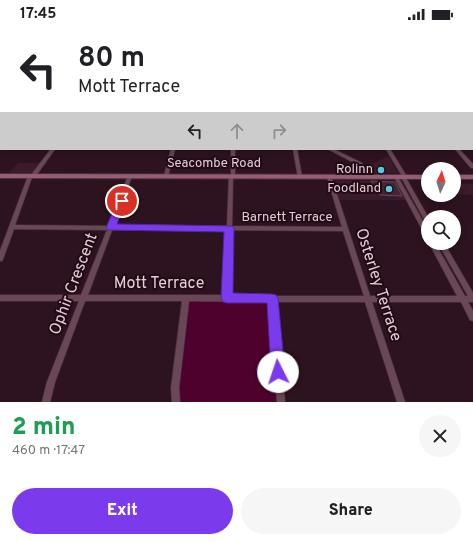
<!DOCTYPE html>
<html lang="en">
<head>
<meta charset="utf-8">
<style>
	:root { --surface:#fff; --page:#f6f6f6; --text:#202124; --muted:#757577; --accent:#7c3aed }
	body { margin:0; font-family:Overpass,sans-serif; background:var(--page); color:var(--text); height:100vh; display:flex; flex-direction:column; font-size:15px; white-space:nowrap }
	* { box-sizing:border-box; margin:0 }
	p { font-size:13px; color:var(--muted) }
	.icon { flex:none; width:22px; height:22px; fill:none; stroke:currentColor; stroke-width:2; stroke-linecap:round; stroke-linejoin:round }
	.map { position:relative; height:374px; overflow:hidden }
	.drawer { display:flex; flex-direction:column; background:var(--surface); flex:1 }
	.drawer>* { flex:none }
	.top-card { position:absolute; left:0px; top:0px; width:473px; height:122px; box-shadow:0 2px 6px #0003; background:#fff; color:var(--text); overflow:hidden }
	.needle { width:26px; rotate:4deg }
	.tools { position:absolute; left:421px; top:134px; display:grid; gap:8px }
	.tools a { display:grid; place-items:center; width:40px; height:40px; border-radius:50%; background:var(--surface); box-shadow:0 2px 6px #0003; font-size:20px }
	.pin { position:absolute; display:grid; place-items:center; width:34px; height:34px; color:#fff; margin:-17px; border:2px solid #fff; border-radius:50%; box-shadow:0 1px 4px #0007 }
	.me { position:absolute; width:44px; margin:-22px; rotate:356deg; stroke-linejoin:round; filter:drop-shadow(0 0 3px #0008) }
	.turn { display:flex; align-items:center; gap:14px; height:84px; padding:0 12px; font-size:18px }
	.turn .icon { width:52px; height:52px; stroke-width:2.5 }
	.turn b { display:block; font-size:28px; line-height:34px }
	.lanes { display:flex; align-items:center; height:38px; padding:0 12px; background:#0003; justify-content:center; gap:20px; direction:ltr }
	.lanes .off { opacity:.35 }
	.round { display:grid; place-items:center; flex:none; width:42px; height:42px; border-radius:21px; background:var(--page) }
	.overview { display:flex; align-items:center; justify-content:space-between; height:68px; padding:0 12px }
	h1 { font-size:24px; font-weight:800; line-height:30px; color:#1e9e55 }
	.primary-button { display:flex; gap:8px; margin-top:auto; padding:8px 12px }
	.primary-button a { flex:1; height:46px; border-radius:24px; background:var(--accent); color:#fff; font-size:16px; font-weight:800; line-height:46px; text-align:center }
	.primary-button a+a { background:var(--page); color:var(--text) }
	.status { display:flex; justify-content:space-between; align-items:center; height:28px; padding:0 20px; background:var(--surface); direction:ltr }
	.status svg { height:11px; fill:currentColor }
	.map>svg:first-child { display:block }
</style>
</head>
<body>
<div class="status"><b>17:45</b><svg viewBox="0 0 49 12"><path d="M0 12V9h3v3zM5 12V6h3v6zM10 12V3h3v9zM15 12V0h3v12zM26 1h20v11H26zM47 4h2v5h-2z"/></svg></div>
<div class="map">
<svg width="473" height="374" viewBox="0 0 473 374">
	<rect width="100%" height="100%" fill="#2d131f"/>
	<!-- built -->
	<path fill="#3b1b2a" d="M387,129H389L398,145H370L367,138Z
		M18,135H39L32,145H9Z
		M336,152L394,153L397,154L407,172H340L334,154Z
		M454,155L473,156V167L454,166Z"/>
	<!-- green -->
	<path fill="#4f012e" d="M188,271L271,272L279,374H177Z"/>
	<!-- building -->
	<path fill="#422632" stroke="#664754" d="M371,153L395,154L402,168L380,167Z"/>
	<g fill="none" stroke-linecap="round" stroke-linejoin="round">
		<!-- street casing -->
		<g stroke="#4a313c" stroke-width="1.5">
			<path id="street" d="M99,0H101L100,1H98Z
				M123,0H125L124,1H122Z
				M148,0H150L149,1H147Z
				M179,0H181V1H179Z
				M210,0H212V1H210Z
				M255,0H257V1H255Z
				M298,0H300L301,1H299Z
				M329,0H331L332,1H330Z
				M391,0H393L394,1H392Z
				M472,1H473V3H472Z
				M472,7H473V9H472Z
				M1,10V12L0,13V11Z
				M472,15H473V17H472Z
				M472,24H473V27H472Z
				M0,26H1V28H0Z
				M472,30H473V32H472Z
				M0,38H1V40H0Z
				M472,41H473V43H472Z
				M0,52H1V54H0Z
				M472,59H473V61H472Z
				M472,78H473V81H472Z
				M0,87H1V89H0Z
				M0,106H1V109H0Z
				M472,115H473V117H472Z
				M51,121H55L35,149H32L15,197L108,198L128,148L130,147L132,148L114,198H227L229,148L231,147V121H235V148L233,149L232,198L342,199L327,149V148H331L370,268H457L429,215H435L465,268H468L438,215H444L473,265V274H468L473,283V293L470,292L461,274H372L405,374H397L365,274H276L285,374H277L269,274L189,273L179,360L180,374H172L171,360L182,273H85L55,354L50,374H42L47,354L79,273H0V267H81L107,202L14,201L3,231L2,233H0V223L28,148V147H31ZM112,202H226L224,267H88ZM232,202L343,203L364,268H231Z
				M171,121H175L168,148L166,149L164,148Z
				M293,121H297L302,149V150H298V149Z
				M328,121H333L362,135L369,149V150H365L358,137Z
				M386,121H390L407,149L406,150L428,189V195L425,193L401,149L402,148Z
				M455,121H459L473,136V140H471Z
				M394,148H398V149L428,202V209L426,208L425,207L394,149Z"/>
		</g>
		<!-- secondary casing -->
		<g stroke="#4a313c" stroke-width="2">
			<path id="secondary" d="M0,146L428,147V151L0,150Z
				M454,147H473V151H454Z"/>
		</g>
		<!-- primary casing -->
		<g stroke="#4a313c" stroke-width="1">
			<path id="primary" d="M0,57H1V61H0Z"/>
		</g>
		<!-- street -->
		<use href="#street" fill="#6a4756" fill-rule="evenodd"/>
		<!-- secondary -->
		<use href="#secondary" fill="#965d76" fill-rule="evenodd"/>
		<!-- primary -->
		<use href="#primary" fill="#b76f8e" fill-rule="evenodd"/>
	</g>
	<!-- route -->
	<path fill="#7c3aed" stroke="#51269a" d="M122,170L126,173L117,196L232,198L234,200L233,265L272,266L276,267L278,270L285,344L283,349L278,351L273,349L271,344L267,275H227L223,274L221,270L224,204L108,202L106,200L117,173Z"/>
	<!-- markers -->
	<g fill="#55cadf" stroke="#230a16" stroke-width="1.5">
		<circle cx="381" cy="142" r="4"/>
		<circle cx="389" cy="161" r="4"/>
	</g>
	<g text-anchor="middle" dominant-baseline="central" stroke-width="4" stroke-linejoin="round" paint-order="stroke">
		<!-- street labels -->
		<g font-size="13" fill="#e2cfd6" stroke="#230a16">
			<text x="214" y="136">Seacombe Road</text>
			<text x="287" y="190">Barnett Terrace</text>
		</g>
		<!-- poi labels -->
		<g font-size="13" fill="#e2cfd6" stroke="#230a16" text-anchor="end">
			<text x="373" y="142">Rolinn</text>
			<text x="381" y="161">Foodland</text>
		</g>
		<!-- near-street labels -->
		<g font-size="16" fill="#e2cfd6" stroke="#230a16">
			<text transform="translate(74 256) rotate(-69)">Ophir Crescent</text>
			<text x="159" y="256">Mott Terrace</text>
			<text transform="translate(378 257) rotate(72)">Osterley Terrace</text>
		</g>
	</g>
</svg>
<div class="tools">
<a><svg class="needle" viewBox="-14 -14 28 28"><path d="M0-13l5 13h-10z" fill="#e53935"/><path d="M0 13l5-13h-10z" fill="#757577"/></svg></a>
<a><svg class="icon" aria-label="search" viewBox="0 0 24 24"><circle cx="10" cy="10" r="6"/><path d="M15 15l6 6"/></svg></a>
</div>
<div class="pin" style="left:122px;top:173px;background:#d93025"><svg class="icon" aria-label="arrive" viewBox="0 0 24 24"><path d="M6 21V4h12l-3 4 3 4H6"/></svg></div>
<svg class="me" style="left:278px;top:344px" viewBox="-20 -20 40 40"><circle r="19" fill="#fff"/><path d="M0-13L10 11 0 6-10 11z" fill="#7c3aed"/></svg>
<div class="top-card">
<div class="turn"><svg class="icon" aria-label="left" viewBox="0 0 24 24"><path d="M17 20v-9H6M10 6l-5 5 5 5"/></svg><div><b>80 m</b>Mott Terrace</div></div>
<div class="lanes"><svg class="icon" aria-label="left" viewBox="0 0 24 24"><path d="M17 20v-9H6M10 6l-5 5 5 5"/></svg><svg class="icon off" aria-label="ahead" viewBox="0 0 24 24"><path d="M12 20V5M6 11l6-6 6 6"/></svg><svg class="icon off" aria-label="right" viewBox="0 0 24 24"><path d="M7 20v-9h11M14 6l5 5-5 5"/></svg></div>
</div>
</div>
<section class="drawer">
<div class="overview"><div><h1>2 min</h1><p>460 m · 17:47</p></div><a class="round"><svg class="icon" aria-label="close" viewBox="0 0 24 24"><path d="M6 6l12 12M18 6L6 18"/></svg></a></div>
<div class="primary-button"><a>Exit</a><a>Share</a></div>
</section>
</body>
</html>
